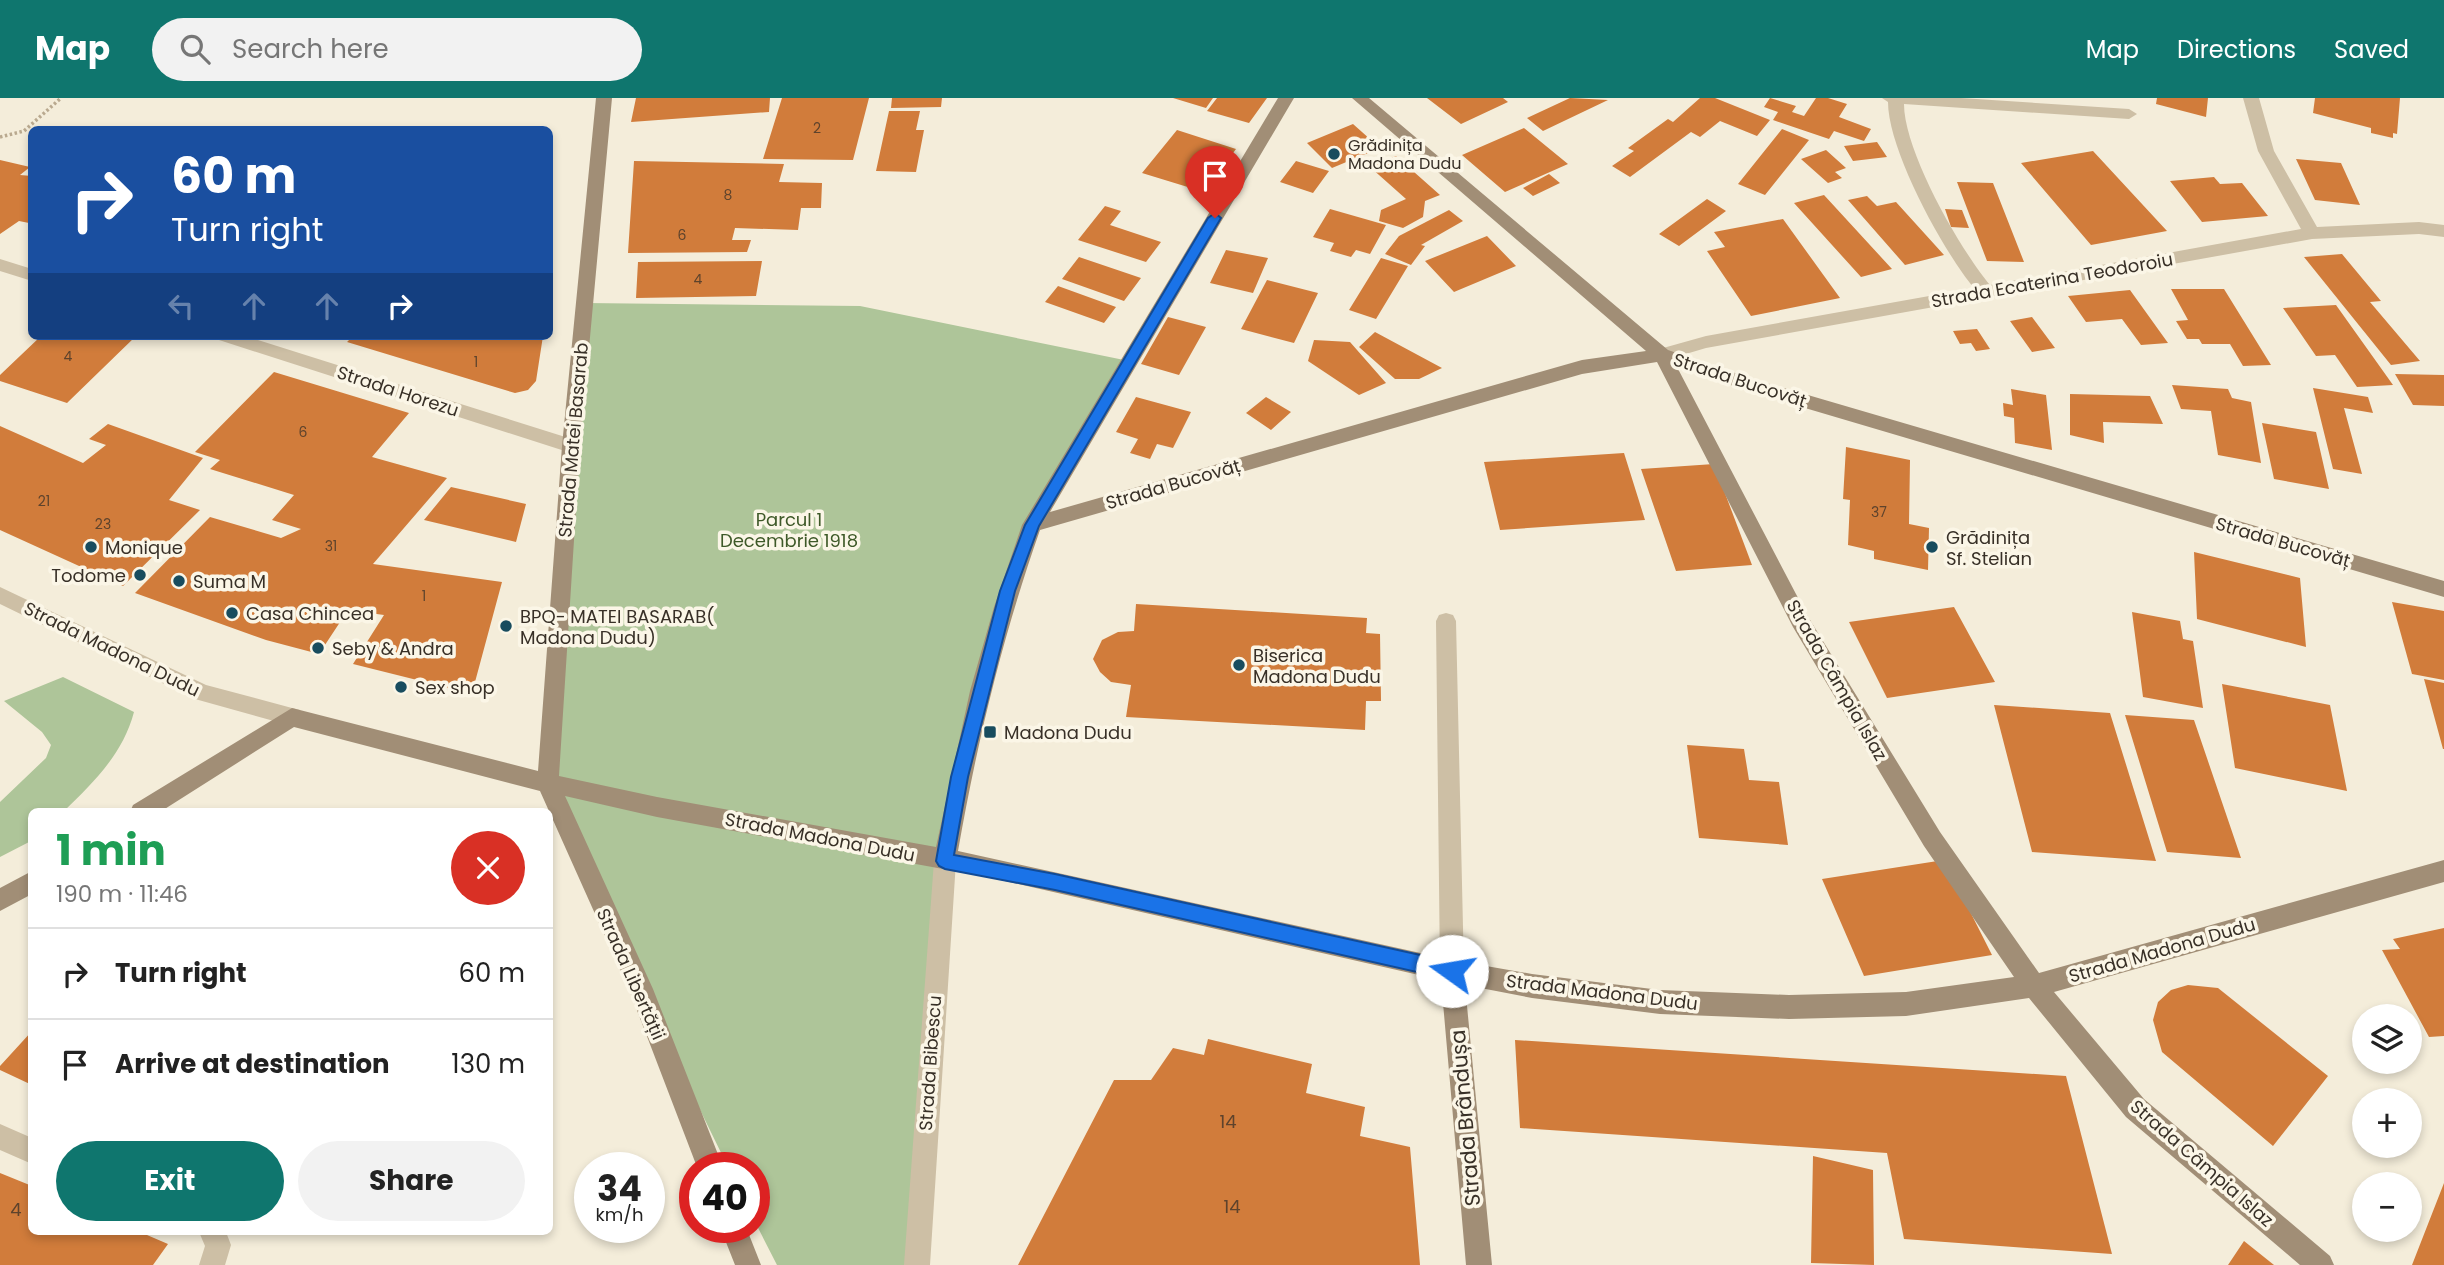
<!DOCTYPE html>
<html lang="en">
<head>
<meta charset="utf-8">
<style>
	:root { --surface:#fff; --page:#f2f2f2; --text:#222; --muted:#767676; --line:#e0e0e0; --accent:#0f766e }
	body { margin:0; font-family:Poppins,sans-serif; background:var(--page); color:var(--text); height:100vh; display:flex; flex-direction:column; font-size:26px; white-space:nowrap }
	* { box-sizing:border-box; margin:0 }
	p { font-size:23px; color:var(--muted) }
	.icon { flex:none; width:38px; height:38px; fill:none; stroke:currentColor; stroke-width:2; stroke-linecap:round; stroke-linejoin:round }
	.map { position:relative; flex:1; overflow:hidden }
	.details { position:absolute; left:28px; top:710px; width:525px; height:427px; display:flex; flex-direction:column; background:var(--surface); border-radius:10px; box-shadow:0 4px 10px #0003 }
	.details>* { flex:none }
	.top-card { position:absolute; left:28px; top:28px; width:525px; height:214px; border-radius:10px; box-shadow:0 4px 10px #0003; background:#1a4fa0; color:#fff; overflow:hidden }
	.tools { position:absolute; left:2352px; top:906px; display:grid; gap:14px }
	.tools a { display:grid; place-items:center; width:70px; height:70px; border-radius:50%; background:var(--surface); box-shadow:0 4px 10px #0003; font-size:35px }
	.speed { position:absolute; left:574px; top:1054px; display:flex; gap:14px; font-size:35px; font-weight:700; text-align:center }
	.speed>* { display:grid; place-content:center; width:91px; height:91px; border-radius:50%; background:var(--surface); box-shadow:0 4px 10px #0003; line-height:1 }
	.speed small { font-size:18px; font-weight:400 }
	.speed .limit { border:10px solid #d22; background:#fff; color:#111 }
	.pin { position:absolute; display:grid; place-items:center; width:60px; height:60px; color:#fff; margin:-72px -30px; border-radius:50% 50% 50% 0; rotate:-45deg; box-shadow:0 0 7px #0007 }
	.pin .icon { rotate:45deg }
	.me { position:absolute; width:77px; margin:-38px; rotate:283deg; stroke-linejoin:round; filter:drop-shadow(0 0 5px #0008) }
	.turn { display:flex; align-items:center; gap:24px; height:147px; padding:0 28px; font-size:32px }
	.turn .icon { width:91px; height:91px; stroke-width:2.5 }
	.turn b { display:block; font-size:49px; line-height:60px }
	.lanes { display:flex; align-items:center; height:66px; padding:0 28px; background:#0003; justify-content:center; gap:35px; direction:ltr }
	.lanes .off { opacity:.35 }
	.round { display:grid; place-items:center; flex:none; width:74px; height:74px; border-radius:37px; background:var(--page) }
	.head { display:flex; align-items:center; justify-content:space-between; height:119px; padding:0 28px }
	h1 { font-size:42px; font-weight:700; line-height:52px; color:#1e9e55 }
	.primary-button { display:flex; gap:14px; margin-top:auto; padding:14px 28px }
	.primary-button a { flex:1; height:80px; border-radius:42px; background:var(--accent); color:#fff; font-size:28px; font-weight:700; line-height:80px; text-align:center }
	.primary-button a+a { background:var(--page); color:var(--text) }
	ul { padding:0; list-style:none }
	li { display:flex; align-items:center; gap:21px; height:91px; padding:0 28px; border-top:2px solid var(--line) }
	li div { flex:1 }
	li b { display:block; font-size:26px }
	li em { font-style:normal }
	header { display:flex; align-items:center; gap:42px; box-sizing:border-box; height:98px; padding:0 35px; background:var(--accent); color:#fff }
	header strong { font-size:33px }
	nav { display:flex; gap:38px; margin-inline-start:auto; font-size:24px }
	.search { width:490px; height:63px; background:var(--page); display:flex; align-items:center; gap:18px; box-sizing:border-box; padding:0 24px; border-radius:38px; color:var(--muted); font-size:26px }
	.map>svg:first-child { display:block }
</style>
</head>
<body>
<header>
<strong>Map</strong>
<div class="search"><svg class="icon" aria-label="search" viewBox="0 0 24 24"><circle cx="10" cy="10" r="6"/><path d="M15 15l6 6"/></svg>Search here</div>
<nav><a>Map</a><a>Directions</a><a>Saved</a></nav>
</header>
<div class="map">
<svg width="2444" height="1167" viewBox="0 0 2444 1167">
	<rect width="100%" height="100%" fill="#f4edda"/>
	<!-- green -->
	<path fill="#aec599" d="M585,205L860,208L1129,263L1028,426L955,680L920,1167H777L754,1122V1069H728L641,891L548,685Z
		M63,579L134,614C123,656 93,685 63,714H32L31,743L0,759V704L46,660L51,647L42,634L4,603Z"/>
	<!-- building -->
	<path fill="#d17c3b" d="M636,0H770L769,14L631,24Z
		M782,0H869L853,62L763,61Z
		M892,0H942L941,9L891,10Z
		M1173,0H1213L1206,10Z
		M1217,0H1267L1249,25L1207,13Z
		M1427,0H1503L1508,4L1461,26Z
		M1570,0L1608,2L1543,33L1527,20Z
		M1700,0H1715L1770,22L1757,38L1720,23L1700,39L1691,34L1630,79L1612,68L1634,53L1628,50L1668,21L1673,24Z
		M1770,0L1796,8L1792,14L1804,18L1816,0H1828L1847,6L1839,19L1871,31L1864,43L1834,33L1829,41L1773,22L1778,14L1764,9Z
		M2157,0H2208L2206,19L2156,6Z
		M2315,0H2400L2397,36L2393,35V40L2371,35V30L2313,15Z
		M889,13H920L916,32H924L916,74L876,73Z
		M1353,26L1380,50L1332,70L1307,45Z
		M1524,30L1568,66L1505,94L1462,57Z
		M1782,31L1809,42L1765,97L1738,86Z
		M1177,32L1236,51L1204,94L1142,75Z
		M1877,44L1887,59L1853,63L1844,48Z
		M1826,52L1846,70L1835,74L1842,80L1828,85L1801,61Z
		M2093,53L2167,133L2091,147L2021,65Z
		M1396,58L1440,97L1425,103L1423,119L1403,130L1379,123L1381,112L1406,101L1370,69Z
		M2296,61L2341,65L2360,107L2315,102Z
		M0,62L30,69L20,77L32,78V123L29,125L19,123L0,136Z
		M634,63L784,66L779,84L822,85L821,110H801L798,132L735,130L732,142H751L747,154L628,155Z
		M1296,63L1329,73L1313,95L1280,84Z
		M1549,76L1560,85L1533,98L1523,90Z
		M2214,79L2220,86L2242,85L2268,118L2202,124L2170,83Z
		M1957,84L1993,85L2024,164L1987,163Z
		M1824,97L1892,171L1861,179L1794,105Z
		M1867,98L1877,108L1896,104L1944,157L1905,167L1848,102Z
		M1707,101L1726,113L1679,148L1659,136Z
		M1105,108L1121,113L1110,127L1161,144L1146,164L1078,142Z
		M1330,111L1386,127L1370,156L1356,152L1351,159L1330,153L1334,145L1313,139Z
		M1945,111L1962,112L1969,130L1951,129Z
		M1449,112L1463,123L1421,147L1425,148L1411,167L1385,156L1399,138Z
		M1783,121L1840,200L1751,218L1707,153L1725,149L1714,134Z
		M1487,138L1516,168L1454,194L1425,163Z
		M1226,152L1268,160L1253,195L1210,185Z
		M2342,156L2381,203L2370,204L2420,263L2391,267L2304,159Z
		M1079,159L1141,180L1124,203L1062,181Z
		M1381,160L1408,168L1376,221L1349,212Z
		M762,163L756,198L636,200L638,164Z
		M1267,182L1318,195L1294,245L1241,231Z
		M1058,188L1116,209L1104,225L1045,204Z
		M2171,191H2224L2271,267L2243,268L2230,246H2202L2199,241H2187L2176,223L2188,222Z
		M2130,192L2168,245L2141,247L2122,221L2086,224L2068,198Z
		M2336,207L2393,287L2357,289L2335,257L2316,258L2283,210Z
		M1168,219L1206,229L1179,277L1141,266Z
		M2032,219L2055,250L2032,254L2010,223Z
		M1977,231L1990,251L1976,253L1971,245L1960,246L1953,233Z
		M1375,234L1442,270L1419,281H1395L1359,249Z
		M41,238H136L67,305L0,283V277Z
		M353,238H543L536,283L528,292L515,295L347,244Z
		M1314,242L1350,244L1386,285L1359,297L1308,263Z
		M274,274L409,315L372,359L447,380L373,466L502,484L475,584L457,592L353,566L384,517L348,512L319,556L266,542L135,495L210,419L281,440L301,431L272,422L294,397L210,371L220,362L195,354Z
		M2395,276L2444,277V308L2413,307Z
		M2172,287L2228,291L2232,300L2251,304L2261,365L2218,357L2211,313L2181,311Z
		M2313,290L2368,299L2373,315L2344,310L2362,376L2333,371Z
		M2011,291L2046,297L2052,352L2015,345L2014,320L2004,318L2003,305L2013,307Z
		M2070,296L2150,298L2163,326L2103,324L2104,345L2070,337Z
		M1136,299L1191,314L1173,350L1157,346L1150,361L1130,355L1138,341L1116,334Z
		M1266,299L1291,314L1271,332L1246,315Z
		M2262,325L2316,334L2329,391L2274,381Z
		M108,326L203,360L169,402L200,412L123,488L0,432V328L83,365L106,347L89,341Z
		M1846,349L1910,362L1909,426L1929,430L1928,472L1874,461V453L1848,447L1850,402L1843,401Z
		M1624,355L1645,422L1500,432L1484,364Z
		M1714,366L1752,467L1676,473L1641,371Z
		M451,389L526,406L516,444L424,422Z
		M2194,454L2300,480L2306,549L2197,521Z
		M2392,504L2444,513V582L2412,576Z
		M1136,506L1367,520L1366,535L1380,536L1381,603H1366L1365,632L1126,619L1131,587L1111,584L1100,574L1093,561L1102,542L1118,534L1134,533Z
		M1954,509L1995,584L1887,600L1849,524Z
		M2132,514L2180,523L2183,541L2193,543L2203,610L2143,599Z
		M2424,581L2444,585V651H2443Z
		M2222,586L2330,607L2347,693L2235,670Z
		M1994,607L2110,615L2156,763L2032,754Z
		M2125,617L2194,622L2241,760L2167,754Z
		M1687,647L1744,651L1749,682L1779,684L1788,747L1699,740Z
		M1944,762L1992,857L1864,878L1822,781Z
		M2444,830V938L2429,939L2382,852L2400,851L2393,841Z
		M2188,887L2218,890L2328,978L2273,1048L2162,954L2153,922L2158,904L2171,892Z
		M32,933V987L0,972V968Z
		M1208,941L1312,966L1306,995L1365,1009L1360,1038L1410,1049L1420,1167H1018L1114,982H1151L1173,950L1204,957Z
		M1515,942L2066,978L2112,1156L1904,1141L1887,1055L1520,1030Z
		M1813,1058L1873,1072L1874,1167L1811,1165Z
		M0,1075L32,1088V1134H140L168,1146L153,1167H0Z
		M2444,1085V1167H2412Z
		M2244,1143L2274,1167H2228Z"/>
	<g fill="none" stroke-linecap="round" stroke-linejoin="round">
		<!-- path -->
		<path stroke="#b9a98f" stroke-width="3.5" stroke-dasharray="2.5 2.5" stroke-linecap="butt" d="M0,39L24,33L61,0"/>
		<!-- lane -->
		<path fill="#cdbfa5" fill-rule="evenodd" d="M1446,515L1453,517L1456,523L1464,873L1460,881L1452,884L1444,881L1440,873L1436,523L1439,517Z
			M0,1026L32,1040V1066L0,1052Z
			M199,1134H226L231,1147L225,1167H199L205,1148Z"/>
		<!-- street -->
		<path fill="#cdbfa5" fill-rule="evenodd" d="M1882,0H1961L2129,11L2137,16L2129,21L1904,6C1904,53 1959,150 1990,187L2301,131L2258,53L2243,0H2259L2274,53L2317,129L2419,124L2444,127V139L2419,136L2312,141L1706,250L1662,263L1656,262L1653,257L1656,252L1706,238L1974,190C1943,153 1888,52 1888,4Z
			M0,161L32,171V183L0,173Z
			M216,238H245L578,343L580,348L578,353L571,355L219,242Z
			M0,489L206,587L292,610L300,612L303,619L300,626L292,628L195,601L0,506Z
			M945,753L953,756L956,763L930,1167H904L934,763L937,756Z"/>
		<!-- secondary -->
		<path fill="#a18e76" fill-rule="evenodd" d="M596,0H612L580,348L559,678L657,699L936,749L970,593L994,509L1022,427L1278,0H1294L1050,414L1582,262L1646,253L1352,0H1369L1668,252L1753,281L2444,483V499L1748,293L1677,269L1807,517L1940,734L2039,875L2444,762V784L2054,894L2144,1001L2330,1158L2334,1167H2300L2126,1019L2029,900L1906,918L1789,921L1660,916L1532,900L1465,887L1492,1167H1466L1441,882L987,779L657,719L565,698L653,891L723,1069H697L630,894L540,693L294,629L160,714H130L133,707L292,610L538,673L562,348ZM1657,264L1793,529L1924,748L2014,879L1906,894L1789,897L1660,892L1532,876L1452,862L958,753C977,644 1003,537 1040,432L1582,276Z
			M32,773V796L0,813V790Z
			M720,1129H746L761,1167H735Z"/>
	</g>
	<!-- route -->
	<path fill="#1a73e8" stroke="#114b97" stroke-width="2" d="M1215,115L1221,120L1039,428L1015,493L968,679L954,757L1055,776L1452,864L1459,867L1461,873L1459,879L1452,882L1055,792L945,771L939,768L936,763L951,679L1000,493L1025,427L1208,120Z"/>
	<!-- markers -->
	<g fill="#184c5e" stroke="#fbf6e7" stroke-width="2.5">
		<circle cx="1334" cy="56" r="7"/>
		<circle cx="91" cy="449" r="7"/>
		<circle cx="1932" cy="449" r="7"/>
		<circle cx="140" cy="477" r="7"/>
		<circle cx="179" cy="483" r="7"/>
		<circle cx="232" cy="515" r="7"/>
		<circle cx="506" cy="528" r="7"/>
		<circle cx="318" cy="550" r="7"/>
		<circle cx="1239" cy="567" r="7"/>
		<circle cx="401" cy="589" r="7"/>
		<rect x="983" y="627" width="14" height="14" rx="3.5"/>
	</g>
	<g text-anchor="middle" dominant-baseline="central" stroke-width="7" stroke-linejoin="round" paint-order="stroke">
		<!-- number labels -->
		<g font-size="14" fill="#5e432c">
			<text x="817" y="30">2</text>
			<text x="728" y="97">8</text>
			<text x="682" y="137">6</text>
			<text x="698" y="181">4</text>
			<text x="68" y="258">4</text>
			<text x="476" y="264">1</text>
			<text x="303" y="334">6</text>
			<text x="44" y="403">21</text>
			<text x="1879" y="414">37</text>
			<text x="103" y="426">23</text>
			<text x="331" y="448">31</text>
			<text x="424" y="498">1</text>
		</g>
		<!-- far-poi labels -->
		<g font-size="16" fill="#383027" stroke="#fbf6e7" text-anchor="start">
			<text x="1348" y="47">Grădinița<tspan x="1348" dy="18">Madona Dudu</tspan></text>
		</g>
		<!-- street labels -->
		<g font-size="18" fill="#383027" stroke="#fbf6e7">
			<text transform="translate(2052 182) rotate(-10)">Strada Ecaterina Teodoroiu</text>
			<text transform="translate(1740 282) rotate(18)">Strada Bucovăț</text>
			<text transform="translate(398 293) rotate(18)">Strada Horezu</text>
			<text transform="translate(573 342) rotate(-85)">Strada Matei Basarab</text>
			<text transform="translate(1173 386) rotate(-16)">Strada Bucovăț</text>
			<text transform="translate(2283 444) rotate(16)">Strada Bucovăț</text>
			<text transform="translate(112 551) rotate(26)">Strada Madona Dudu</text>
			<text transform="translate(1837 582) rotate(60)">Strada Câmpia Islaz</text>
			<text transform="translate(820 739) rotate(11)">Strada Madona Dudu</text>
			<text transform="translate(2162 852) rotate(-16)">Strada Madona Dudu</text>
			<text transform="translate(631 876) rotate(66)">Strada Libertății</text>
			<text transform="translate(1602 894) rotate(7)">Strada Madona Dudu</text>
			<text transform="translate(930 965) rotate(-86)">Strada Bibescu</text>
			<text transform="translate(2202 1065) rotate(41)">Strada Câmpia Islaz</text>
		</g>
		<!-- park labels -->
		<g font-size="18" fill="#3e5928" stroke="#fbf6e7">
			<text x="789" y="421">Parcul 1<tspan x="789" dy="21">Decembrie 1918</tspan></text>
		</g>
		<!-- poi labels -->
		<g font-size="18" fill="#383027" stroke="#fbf6e7" text-anchor="start">
			<text x="1946" y="439">Grădinița<tspan x="1946" dy="21">Sf. Stelian</tspan></text>
			<text x="105" y="449">Monique</text>
			<text x="126" y="477" text-anchor="end">Todome</text>
			<text x="193" y="483">Suma M</text>
			<text x="246" y="515">Casa Chincea</text>
			<text x="520" y="518">BPQ- MATEI BASARAB(<tspan x="520" dy="21">Madona Dudu)</tspan></text>
			<text x="332" y="550">Seby &amp; Andra</text>
			<text x="1253" y="557">Biserica<tspan x="1253" dy="21">Madona Dudu</tspan></text>
			<text x="415" y="589">Sex shop</text>
			<text x="1004" y="634">Madona Dudu</text>
		</g>
		<!-- near-number labels -->
		<g font-size="18" fill="#5e432c">
			<text x="1228" y="1023">14</text>
			<text x="1232" y="1108">14</text>
			<text x="16" y="1111">4</text>
		</g>
		<!-- near-street labels -->
		<g font-size="21" fill="#383027" stroke="#fbf6e7">
			<text transform="translate(1465 1020) rotate(-95)">Strada Brândușa</text>
		</g>
	</g>
</svg>
<div class="tools">
<a><svg class="icon" aria-label="layers" viewBox="0 0 24 24"><path d="M12 4l9 5-9 5-9-5zM3 14l9 5 9-5"/></svg></a>
<a>+</a>
<a>−</a>
</div>
<div class="speed"><div>34<small>km/h</small></div><div class="limit">40</div></div>
<div class="pin" style="left:1215px;top:120px;background:#d93025"><svg class="icon" aria-label="arrive" viewBox="0 0 24 24"><path d="M6 21V4h12l-3 4 3 4H6"/></svg></div>
<svg class="me" style="left:1452px;top:873px" viewBox="-20 -20 40 40"><circle r="19" fill="#fff"/><path d="M0-13L10 11 0 6-10 11z" fill="#1a73e8"/></svg>
<div class="top-card">
<div class="turn"><svg class="icon" aria-label="right" viewBox="0 0 24 24"><path d="M7 20v-9h11M14 6l5 5-5 5"/></svg><div><b>60 m</b>Turn right</div></div>
<div class="lanes"><svg class="icon off" aria-label="left" viewBox="0 0 24 24"><path d="M17 20v-9H6M10 6l-5 5 5 5"/></svg><svg class="icon off" aria-label="ahead" viewBox="0 0 24 24"><path d="M12 20V5M6 11l6-6 6 6"/></svg><svg class="icon off" aria-label="ahead" viewBox="0 0 24 24"><path d="M12 20V5M6 11l6-6 6 6"/></svg><svg class="icon" aria-label="right" viewBox="0 0 24 24"><path d="M7 20v-9h11M14 6l5 5-5 5"/></svg></div>
</div>
<section class="details">
<div class="head"><div><h1>1 min</h1><p>190 m · 11:46</p></div><a class="round" style="background:#d93025;color:#fff"><svg class="icon" aria-label="close" viewBox="0 0 24 24"><path d="M6 6l12 12M18 6L6 18"/></svg></a></div>
<ul>
<li><svg class="icon" aria-label="right" viewBox="0 0 24 24"><path d="M7 20v-9h11M14 6l5 5-5 5"/></svg><div><b>Turn right</b></div><em>60 m</em></li>
<li><svg class="icon" aria-label="arrive" viewBox="0 0 24 24"><path d="M6 21V4h12l-3 4 3 4H6"/></svg><div><b>Arrive at destination</b></div><em>130 m</em></li>
</ul>
<div class="primary-button"><a>Exit</a><a>Share</a></div>
</section>
</div>
</body>
</html>
